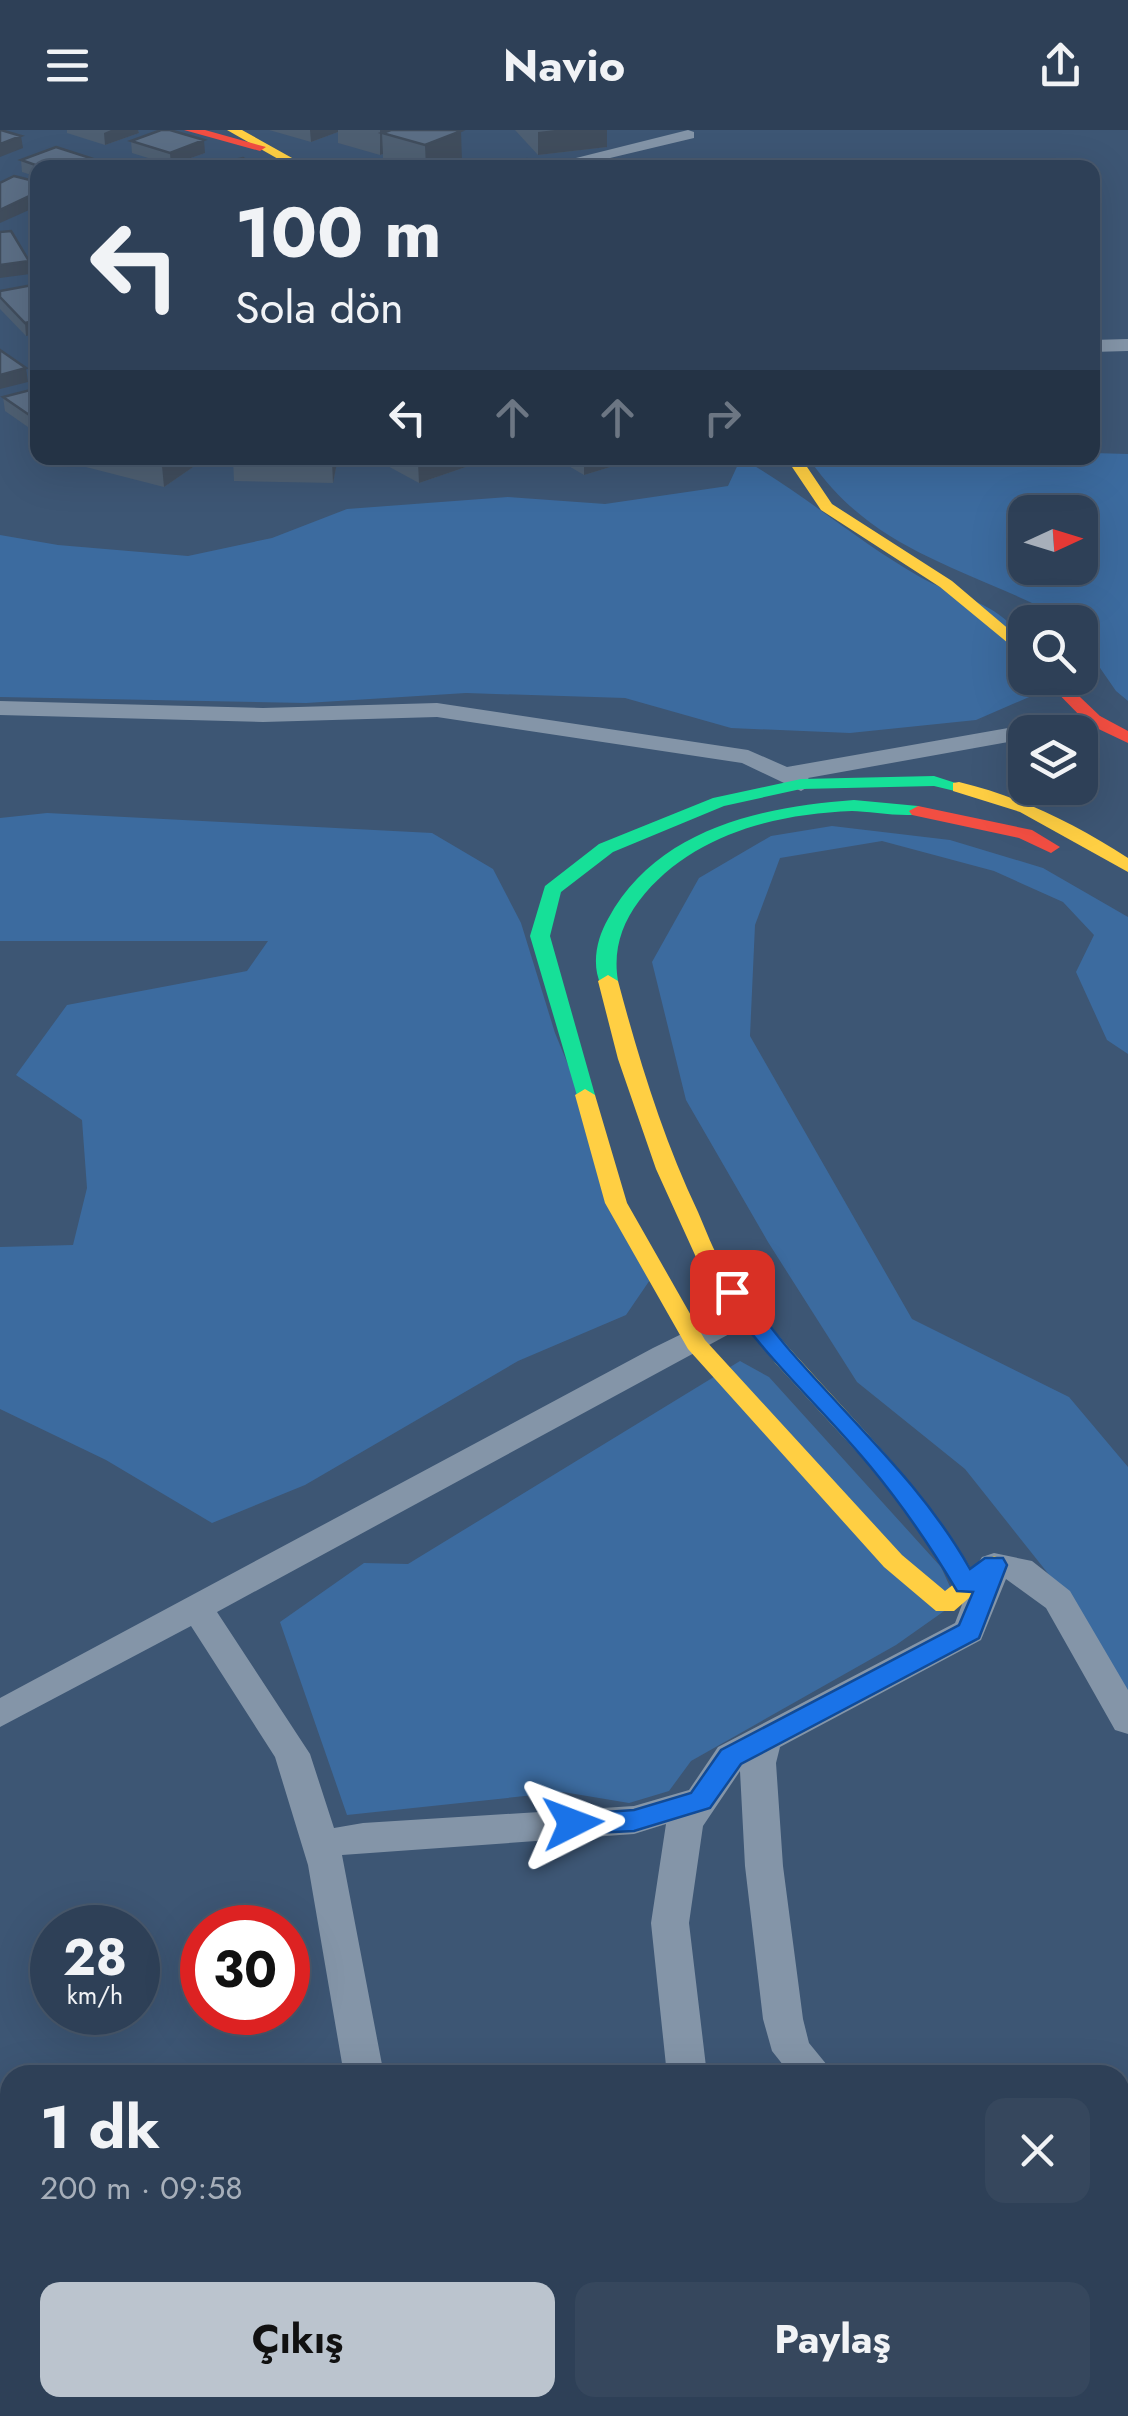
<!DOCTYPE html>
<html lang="tr">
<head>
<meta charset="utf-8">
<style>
	:root { --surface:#2e4057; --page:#36475d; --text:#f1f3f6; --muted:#a7afba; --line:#49596d; --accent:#bbc4ce }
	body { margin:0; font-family:Jost,sans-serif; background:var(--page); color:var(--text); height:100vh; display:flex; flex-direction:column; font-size:38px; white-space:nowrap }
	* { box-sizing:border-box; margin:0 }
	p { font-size:32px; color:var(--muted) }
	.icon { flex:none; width:55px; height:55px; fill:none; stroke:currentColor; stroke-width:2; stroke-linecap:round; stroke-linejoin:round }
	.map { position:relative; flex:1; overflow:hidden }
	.sheet { position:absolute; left:0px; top:1935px; width:1130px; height:352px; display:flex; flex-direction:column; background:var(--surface); border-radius:30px 30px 0 0; box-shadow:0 10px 40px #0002,0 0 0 2px var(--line) }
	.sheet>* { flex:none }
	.top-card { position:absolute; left:30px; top:30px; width:1070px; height:305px; border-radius:20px; box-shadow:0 10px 40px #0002,0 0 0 2px var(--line); background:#2e4057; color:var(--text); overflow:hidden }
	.needle { width:65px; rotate:86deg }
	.fabs { position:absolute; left:1008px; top:365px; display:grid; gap:20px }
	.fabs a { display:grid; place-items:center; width:90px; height:90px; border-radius:20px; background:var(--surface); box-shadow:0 10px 40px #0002,0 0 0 2px var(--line); font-size:50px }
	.speed { position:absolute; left:30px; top:1775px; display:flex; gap:20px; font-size:50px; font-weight:700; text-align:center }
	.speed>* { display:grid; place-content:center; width:130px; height:130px; border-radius:50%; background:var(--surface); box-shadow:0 10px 40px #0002,0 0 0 2px var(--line); line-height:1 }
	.speed small { font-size:25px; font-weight:400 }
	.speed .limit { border:15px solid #d22; background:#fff; color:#111 }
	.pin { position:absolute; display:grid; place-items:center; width:85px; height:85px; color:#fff; margin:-42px; border-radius:20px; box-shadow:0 5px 15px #0006 }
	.me { position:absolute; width:110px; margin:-55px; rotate:87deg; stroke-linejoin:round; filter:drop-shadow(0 0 8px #0008) }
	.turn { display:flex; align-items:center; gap:35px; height:210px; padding:0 40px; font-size:45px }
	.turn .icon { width:130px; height:130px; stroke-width:2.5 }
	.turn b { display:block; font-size:70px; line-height:85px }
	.lanes { display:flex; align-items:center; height:95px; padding:0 40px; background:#0003; justify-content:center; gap:50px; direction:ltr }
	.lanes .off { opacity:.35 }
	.round { display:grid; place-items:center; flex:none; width:105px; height:105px; border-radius:20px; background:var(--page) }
	.headline { display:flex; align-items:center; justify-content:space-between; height:170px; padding:0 40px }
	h1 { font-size:60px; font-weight:700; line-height:75px }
	.cta { display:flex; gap:20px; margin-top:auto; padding:20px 40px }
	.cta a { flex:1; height:115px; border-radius:20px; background:var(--accent); color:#111; font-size:40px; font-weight:700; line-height:115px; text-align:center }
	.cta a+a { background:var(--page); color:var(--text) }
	header { display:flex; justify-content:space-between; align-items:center; height:130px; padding:0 40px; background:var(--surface); font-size:45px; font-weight:700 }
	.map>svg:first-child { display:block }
</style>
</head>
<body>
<header><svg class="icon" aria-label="menu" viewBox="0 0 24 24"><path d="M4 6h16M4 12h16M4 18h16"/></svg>Navio<svg class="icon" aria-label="share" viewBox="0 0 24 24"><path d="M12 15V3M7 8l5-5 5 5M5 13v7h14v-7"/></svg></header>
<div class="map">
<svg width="1128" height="2286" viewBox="0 0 1128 2286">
	<rect width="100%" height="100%" fill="#3d5674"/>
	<!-- green -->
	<path fill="#3c6b9f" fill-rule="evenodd" d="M1093,323L1128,324V571L1116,561L1080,509V492H1062L1045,479C956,436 871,417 812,333L813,328H1092ZM1025,382H1080V438H1025Z
		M741,328C803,363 857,411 920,447C946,462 987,471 1008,492C1026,510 1025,524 1025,548H1054L1059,554L976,590L850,603L731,598L625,568L466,563L306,573L0,567V405L58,415L188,426L272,408L347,379L508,367L605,374L728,356Z
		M47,683L432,703L493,739L521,793L555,903L654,1144L626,1185L518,1231L305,1355L212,1393L106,1330L0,1279V1117L73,1115L87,1058L82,990L16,945L67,875L247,841L268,811H0V688Z
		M832,696L950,710L1043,738L1128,787V924L1107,910L1076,842L1094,805L1063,772L994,741L882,711L780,728L755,795L750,906L912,1189L1069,1267L1128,1337V1584L1062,1461L965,1339L857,1252L768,1112L686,970L652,832L699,748L771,706Z
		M740,1231L769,1247L941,1437L957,1472L896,1515L691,1631L669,1661L629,1673L563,1662L347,1685L280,1492L364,1433L408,1434Z
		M433,2278H594V2286H431Z"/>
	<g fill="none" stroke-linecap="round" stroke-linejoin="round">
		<!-- street -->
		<path fill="#8495a8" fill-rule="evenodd" d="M688,0L694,2V8L568,38H536Z
			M1128,209V221L1092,222V210Z
			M0,571L263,578L437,573L748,620L787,637L1094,583L1106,590C1088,607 1049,602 1025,602V609L808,648L813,654L801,661L742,633L437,587L263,592L0,585Z
			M743,1174L764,1182L768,1189L764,1196H744L217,1482L310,1624L334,1698L363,1693L634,1676L689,1660L718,1617L955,1493L977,1435L982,1427L994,1423L1032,1431L1070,1461L1128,1560V1604L1115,1600L1046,1478L1006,1449L981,1510L780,1617L776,1633L783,1736L803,1889L809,1913L827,1935L822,1945H791L772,1921L763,1889L745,1736L740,1641L703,1696L689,1793L707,1945H667L651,1793L666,1694L634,1704L342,1725L384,1945H344L308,1735L275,1627L191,1496L0,1597V1568L653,1218Z
			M1120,1958H1128V1992H1120Z
			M701,2278H745L746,2286H702Z"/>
		<!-- fast -->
		<path fill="#16e098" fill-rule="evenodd" d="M934,646L968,657L959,662L934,656L801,659L724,676L613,722L561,762L550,806L595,965L592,969H578L530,806L545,756L599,714L713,668L801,649Z
			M854,670L918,676L927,681C916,690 871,681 852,681C772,684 689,706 639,771C621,795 613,821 618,851L615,855H601C591,834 597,808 608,789C657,699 760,677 854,670Z"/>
		<!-- slow -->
		<path fill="#ffcf43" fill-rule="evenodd" d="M227,0H242L310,38H294Z
			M786,328H801L832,374L952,451L1025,513V527L940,457L821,380Z
			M959,652C1021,667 1074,693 1128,728V742L1020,682L953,661V653Z
			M608,845L618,851C639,930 663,1008 698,1082C706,1100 713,1121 724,1137C800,1244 905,1326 971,1439L994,1426L1003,1429L1007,1435L954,1481H936L884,1437L688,1219L605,1073L575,965L585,959L595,965L627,1073L705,1210L902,1425L945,1461L954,1454L930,1411L868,1334L776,1234L700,1136L656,1039L618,929L598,851Z"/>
		<!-- jam -->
		<path fill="#f24e42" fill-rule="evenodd" d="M184,0H205L266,17L260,21Z
			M1043,548H1060L1100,586L1128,601V613L1088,594Z
			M918,676L1032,700L1060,717L1051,723L1019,708L912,685L909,681Z"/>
	</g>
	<!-- wall -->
	<path fill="#4e5f72" d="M67,0H138L139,3L105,15L67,3Z
		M269,0H456L462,32L448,38H396L383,34V24L380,25L338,13V2L311,12Z
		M515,0H607V17L538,25Z
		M131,11L205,23L171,35L132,23Z
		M21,30L112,38H38V47L22,42Z
		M38,154L26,206L0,179V161Z
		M38,258V304L5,281L3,267Z
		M81,328H196V335L164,357L82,336Z
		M233,328H338L333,353L234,351Z
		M383,328H492L419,353L384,334Z
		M555,328H630V331L584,345Z
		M787,2278H1120L1128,2286H788Z"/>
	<!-- shaded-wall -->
	<path fill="#404d5d" d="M111,0H138L139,3L105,15L104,3Z
		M310,0H338V2L311,12Z
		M380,0H416L382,3L383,24L380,25Z
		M555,0H607V17L538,25V2Z
		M461,1L462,32L448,38H426L425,15Z
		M21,6L23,18L0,27V14Z
		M204,10L205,23L171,35L170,23Z
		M38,62V76L0,93V80Z
		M29,131L30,144L0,148V135Z
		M38,190V204L26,206L25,193Z
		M26,238L28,252L0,259V245Z
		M175,328H196V335L164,357L162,336Z
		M333,328H338L333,353L332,332Z
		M433,328H492L419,353L418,333Z
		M584,328H630V331L584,345Z"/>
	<!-- building -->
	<path fill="#5b6e85" stroke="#404d5d" stroke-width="2.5" d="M0,0H1L21,6L0,14Z
		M161,0H170L204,10L170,23L131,11Z
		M391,0H456L461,1L425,15L382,3Z
		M56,17L112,35L106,38H44L21,30Z
		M243,28L260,38L202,37Z
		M527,29L541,38L492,37Z
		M14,46L38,52V62L0,80V53Z
		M11,101L29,131L0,135V102Z
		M38,154V190L25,193L0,167V161Z
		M0,220L26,238L0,245Z
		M38,258V291L3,267Z
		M128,328H175L162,336Z
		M233,328H333L332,332L232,331Z
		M409,328H433L418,333Z
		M1128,2010V2286H798L797,2278H1120V2011Z"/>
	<!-- route -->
	<path fill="#1a73e8" stroke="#114b97" stroke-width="2.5" d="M732,1155L740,1157C758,1180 774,1203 793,1224C855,1295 924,1357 970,1439L985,1428H1003L1007,1435L979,1508L741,1634L710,1678L634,1701L573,1704L563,1701L559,1693L563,1685L634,1680L691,1663L721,1620L959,1495L973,1462L957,1461C931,1417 903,1376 870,1336C821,1277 764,1227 721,1162Z"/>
</svg>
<div class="fabs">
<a><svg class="needle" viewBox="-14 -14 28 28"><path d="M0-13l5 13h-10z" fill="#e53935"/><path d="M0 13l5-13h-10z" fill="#a7afba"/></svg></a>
<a><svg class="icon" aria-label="search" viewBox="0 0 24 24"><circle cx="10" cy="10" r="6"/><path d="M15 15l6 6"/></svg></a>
<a><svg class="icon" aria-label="layers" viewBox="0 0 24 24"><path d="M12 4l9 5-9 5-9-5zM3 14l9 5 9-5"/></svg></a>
</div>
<div class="speed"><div>28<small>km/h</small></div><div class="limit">30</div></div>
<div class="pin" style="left:732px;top:1162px;background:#d93025"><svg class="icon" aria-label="arrive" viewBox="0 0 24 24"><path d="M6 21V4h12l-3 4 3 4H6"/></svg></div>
<svg class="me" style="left:573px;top:1693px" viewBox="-20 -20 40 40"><path d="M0-17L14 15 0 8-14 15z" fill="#1a73e8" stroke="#fff" stroke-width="4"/></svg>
<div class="top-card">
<div class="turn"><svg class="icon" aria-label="left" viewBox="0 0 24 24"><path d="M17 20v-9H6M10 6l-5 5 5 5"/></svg><div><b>100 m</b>Sola dön</div></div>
<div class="lanes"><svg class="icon" aria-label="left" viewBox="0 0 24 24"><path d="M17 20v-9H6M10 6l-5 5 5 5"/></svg><svg class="icon off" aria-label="ahead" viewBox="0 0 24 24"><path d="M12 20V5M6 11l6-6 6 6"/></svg><svg class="icon off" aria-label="ahead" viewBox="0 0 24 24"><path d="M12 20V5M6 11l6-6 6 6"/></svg><svg class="icon off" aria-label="right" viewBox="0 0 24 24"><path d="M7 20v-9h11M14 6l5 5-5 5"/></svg></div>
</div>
<section class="sheet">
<div class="headline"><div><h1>1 dk</h1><p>200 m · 09:58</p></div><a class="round"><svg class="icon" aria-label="close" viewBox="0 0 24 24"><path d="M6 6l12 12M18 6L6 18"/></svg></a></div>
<div class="cta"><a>Çıkış</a><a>Paylaş</a></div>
</section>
</div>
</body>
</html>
